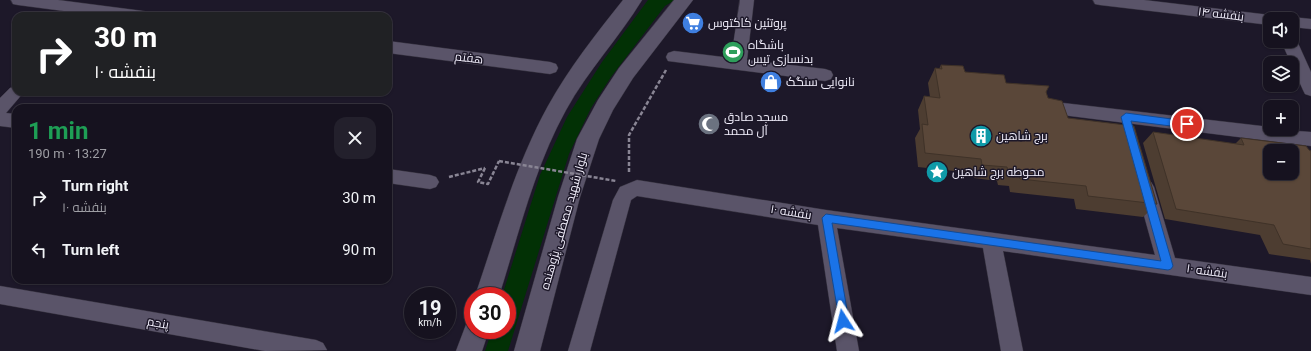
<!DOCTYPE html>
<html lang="en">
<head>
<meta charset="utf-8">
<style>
	:root { --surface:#16121f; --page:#23202c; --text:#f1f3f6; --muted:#9e9ea4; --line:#35323d }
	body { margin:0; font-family:Roboto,Cairo,sans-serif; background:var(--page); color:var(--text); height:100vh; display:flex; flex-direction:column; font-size:15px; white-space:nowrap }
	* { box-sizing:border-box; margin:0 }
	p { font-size:13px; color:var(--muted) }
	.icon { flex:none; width:22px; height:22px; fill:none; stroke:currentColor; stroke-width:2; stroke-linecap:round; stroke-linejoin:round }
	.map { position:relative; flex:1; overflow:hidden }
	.details { position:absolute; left:12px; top:104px; width:380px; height:180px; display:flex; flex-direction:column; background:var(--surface); border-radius:12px; box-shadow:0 1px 3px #0004,0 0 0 1px var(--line) }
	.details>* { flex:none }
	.guide { position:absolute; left:12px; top:12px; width:380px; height:84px; border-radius:12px; box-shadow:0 1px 3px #0004,0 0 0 1px var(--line); background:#202124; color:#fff; overflow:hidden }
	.buttons { position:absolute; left:1263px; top:12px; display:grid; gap:8px }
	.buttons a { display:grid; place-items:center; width:36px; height:36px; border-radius:8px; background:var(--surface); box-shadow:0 1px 3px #0004,0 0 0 1px var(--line); font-size:20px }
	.speed { position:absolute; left:404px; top:287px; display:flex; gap:8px; font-size:20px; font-weight:700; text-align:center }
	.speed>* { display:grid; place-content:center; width:52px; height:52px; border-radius:50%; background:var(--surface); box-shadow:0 1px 3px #0004,0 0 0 1px var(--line); line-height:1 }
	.speed small { font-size:10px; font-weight:400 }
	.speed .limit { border:6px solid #d22; background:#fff; color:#111 }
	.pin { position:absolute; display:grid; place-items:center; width:34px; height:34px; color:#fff; margin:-17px; border:2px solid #fff; border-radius:50%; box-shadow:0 1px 4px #0007 }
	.me { position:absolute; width:44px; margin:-22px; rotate:351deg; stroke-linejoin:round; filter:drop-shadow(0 0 3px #0008) }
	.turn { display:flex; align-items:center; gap:14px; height:84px; padding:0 16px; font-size:18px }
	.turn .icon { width:52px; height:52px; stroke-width:2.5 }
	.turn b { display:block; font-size:28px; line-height:34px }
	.round { display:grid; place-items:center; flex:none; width:42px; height:42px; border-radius:12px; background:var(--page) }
	.overview { display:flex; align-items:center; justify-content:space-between; height:68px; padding:0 16px }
	h1 { font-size:24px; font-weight:700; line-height:30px; color:#1e9e55 }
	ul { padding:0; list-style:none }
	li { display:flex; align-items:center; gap:12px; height:52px; padding:0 16px }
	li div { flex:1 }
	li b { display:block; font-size:15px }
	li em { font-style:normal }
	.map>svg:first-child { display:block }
</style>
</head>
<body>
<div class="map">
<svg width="1311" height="351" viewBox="0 0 1311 351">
	<rect width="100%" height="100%" fill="#1d1829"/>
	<!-- green -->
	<path fill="#023105" d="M648,0H675L665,6L611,77L591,108L569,154L508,351H485L492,330H507V296H502L540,175L567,117L602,62Z"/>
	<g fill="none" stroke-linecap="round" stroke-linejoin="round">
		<!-- minor casing -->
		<g stroke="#373340" stroke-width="1">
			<path id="minor" d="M11,0H58L143,11L148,12L151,16H102L18,5L13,4Z
				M740,0H754L747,60L825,69L831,71L833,75L831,79L825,81L668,61L666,57L668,53L674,51L731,58Z
				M1093,0H1144L1270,15L1275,16L1277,19H1270V25L1100,5L1095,4Z
				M1292,17L1311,19V29L1292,27V19H1286Z
				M1292,36L1297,41L1311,72V96L1305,94L1303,90L1281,41H1292Z
				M388,41L550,62L556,64L558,68L556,72L550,74L388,53Z
				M16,86V92H24L6,113L16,114V128L0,126V98L10,88Z
				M1046,101L1270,127V129L1311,132V146L1046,113L1040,112L1038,107L1040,102Z
				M388,169L430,175L436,177L439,182L436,187L430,189L388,183Z
				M1145,179L1151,182L1154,187L1175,258L1311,277V295L1003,251L1023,351H1001L983,248L837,228L859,351H837L818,225L637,196L631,200L590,351H568L613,200L620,187L637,180L826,210L1155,255L1136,187L1139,182Z
				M0,286L316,340L323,343L327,350L265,351L0,304Z"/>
		</g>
		<!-- secondary casing -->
		<g stroke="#373340" stroke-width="1">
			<path id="secondary" d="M623,0H642C619,38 588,70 566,110C534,168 519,233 499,296H475C497,232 515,166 548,106C569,68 596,34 623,0Z
				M674,0H693L633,78L613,110L599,139L580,197L540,351H514L558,197L577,139L598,100L619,68Z
				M473,319V330H489L482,351H456L467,322Z"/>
		</g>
		<!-- path -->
		<path stroke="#898594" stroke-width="2.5" stroke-dasharray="4 2" stroke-linecap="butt" d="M485,168L478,182L488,184L499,161
			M629,172V135L666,70
			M449,177L485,168"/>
		<!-- minor -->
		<use href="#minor" fill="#5a5469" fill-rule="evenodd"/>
		<!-- secondary -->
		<use href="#secondary" fill="#5a5469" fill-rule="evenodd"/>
		<!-- path-bridge -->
		<path stroke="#898594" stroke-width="2.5" stroke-dasharray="4 2" stroke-linecap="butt" d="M499,161L616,181"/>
	</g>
	<!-- wall -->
	<path fill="#4d3d31" d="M941,65L1006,83L1046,92L1048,98L1068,118L1157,204L1143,217L1076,209L1074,199L1010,192L1009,186L998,185L997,181L974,178L973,173L918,167L915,138L920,129L918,110L924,96L930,97L928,83L935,68L939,69Z
		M1153,132L1235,144L1241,138L1311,151V264L1310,260L1269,254L1260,235L1165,219L1143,143Z"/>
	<!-- building -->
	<path fill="#5a4739" stroke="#3f3228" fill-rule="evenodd" d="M941,65L963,66L965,72L1004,75L1006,83L1049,86L1046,92L1048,98L1062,101L1068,118L1134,126L1157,204L1088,196L1086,186L1020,179L1018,173L1008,172L1007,167L982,165L981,159L925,153L922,124L928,125L924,96L940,98L935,68L942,69Z
		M1153,132L1244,145L1241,138L1306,146L1309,150L1311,151V249L1283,244L1274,225L1176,209ZM1270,151H1292V173H1270Z"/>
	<!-- route -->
	<path fill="#1a73e8" stroke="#114b97" d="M1126,113L1187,121L1192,124L1187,128L1131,121L1173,266L1171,269L1168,270L832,223L849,321L847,325L843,326L840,325L822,218L826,214L1161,261L1121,117Z"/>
	<!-- icons -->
	<defs>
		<g id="supermarket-disc" transform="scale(1.15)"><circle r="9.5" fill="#3f7fe0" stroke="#1d1829"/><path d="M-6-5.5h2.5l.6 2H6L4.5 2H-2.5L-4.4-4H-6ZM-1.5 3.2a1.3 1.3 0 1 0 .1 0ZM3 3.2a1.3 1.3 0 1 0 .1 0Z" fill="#fff"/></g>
		<g id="stadium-disc" transform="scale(1.15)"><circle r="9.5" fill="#2e9e5b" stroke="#1d1829"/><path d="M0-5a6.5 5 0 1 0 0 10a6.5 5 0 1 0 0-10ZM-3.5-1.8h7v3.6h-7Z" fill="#fff"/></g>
		<g id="shop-disc" transform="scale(1.15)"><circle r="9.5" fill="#3f7fe0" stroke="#1d1829"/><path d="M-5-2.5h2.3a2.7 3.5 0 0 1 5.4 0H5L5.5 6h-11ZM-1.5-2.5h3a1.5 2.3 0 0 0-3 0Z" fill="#fff"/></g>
		<g id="mosque-disc" transform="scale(1.15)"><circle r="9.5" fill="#6b7280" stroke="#1d1829"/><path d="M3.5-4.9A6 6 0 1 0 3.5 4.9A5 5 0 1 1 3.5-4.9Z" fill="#fff"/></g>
		<g id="building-disc" transform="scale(1.15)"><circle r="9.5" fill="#0f9aa8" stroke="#1d1829"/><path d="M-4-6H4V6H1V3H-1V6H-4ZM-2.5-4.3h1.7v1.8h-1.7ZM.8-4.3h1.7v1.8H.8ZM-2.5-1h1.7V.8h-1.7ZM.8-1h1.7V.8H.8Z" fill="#fff"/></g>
		<g id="sight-disc" transform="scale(1.15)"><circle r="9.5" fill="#0f9aa8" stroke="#1d1829"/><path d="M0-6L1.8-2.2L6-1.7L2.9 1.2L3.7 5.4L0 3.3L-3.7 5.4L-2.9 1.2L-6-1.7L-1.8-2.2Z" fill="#fff"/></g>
	</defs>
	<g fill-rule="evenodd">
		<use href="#supermarket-disc" x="693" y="23"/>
		<use href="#stadium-disc" x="733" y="52"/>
		<use href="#shop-disc" x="771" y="82"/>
		<use href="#mosque-disc" x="709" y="124"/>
		<use href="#building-disc" x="981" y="136"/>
		<use href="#sight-disc" x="937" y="172"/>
	</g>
	<g text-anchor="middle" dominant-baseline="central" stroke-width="3" stroke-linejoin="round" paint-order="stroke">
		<!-- street labels -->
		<g font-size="12" fill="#f3f0fd" stroke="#1d1829">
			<text transform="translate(1221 14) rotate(7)">بنفشه ۱۴</text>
			<text transform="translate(469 58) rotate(7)">هفتم</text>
			<text transform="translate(791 212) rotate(9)">بنفشه ۱۰</text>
			<text transform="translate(564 221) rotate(-74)">بلوار شهید مصطفی پژوهنده</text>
			<text transform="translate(1207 271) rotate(8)">بنفشه ۱۰</text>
			<text transform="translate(158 323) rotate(10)">پنجم</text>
		</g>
		<!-- poi labels -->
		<g font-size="12" fill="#f3f0fd" stroke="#1d1829" text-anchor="start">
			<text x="708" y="23">پروتئین کاکتوس</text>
			<text x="748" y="45">باشگاه<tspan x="748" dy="14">بدنسازی تیس</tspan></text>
			<text x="786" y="82">نانوایی سنگک</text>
			<text x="724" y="117">مسجد صادق<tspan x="724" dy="14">آل محمد</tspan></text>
			<text x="996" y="136">برج شاهین</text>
			<text x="952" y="172">محوطه برج شاهین</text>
		</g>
	</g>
</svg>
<div class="buttons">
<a><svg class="icon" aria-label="sound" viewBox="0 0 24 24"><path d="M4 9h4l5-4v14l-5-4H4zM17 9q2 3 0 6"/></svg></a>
<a><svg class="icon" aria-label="layers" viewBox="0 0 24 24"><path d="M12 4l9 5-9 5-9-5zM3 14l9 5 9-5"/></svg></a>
<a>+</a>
<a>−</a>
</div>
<div class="speed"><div>19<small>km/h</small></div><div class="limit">30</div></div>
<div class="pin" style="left:1187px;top:124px;background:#d93025"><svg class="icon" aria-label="arrive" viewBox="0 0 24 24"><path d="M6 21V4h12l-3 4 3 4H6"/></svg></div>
<svg class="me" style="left:843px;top:321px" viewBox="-20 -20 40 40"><path d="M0-17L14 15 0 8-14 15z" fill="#1a73e8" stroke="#fff" stroke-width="4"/></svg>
<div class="guide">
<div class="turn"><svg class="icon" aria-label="right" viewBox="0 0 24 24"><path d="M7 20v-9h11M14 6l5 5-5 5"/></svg><div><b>30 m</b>بنفشه ۱۰</div></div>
</div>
<section class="details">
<div class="overview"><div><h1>1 min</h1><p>190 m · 13:27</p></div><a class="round"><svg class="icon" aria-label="close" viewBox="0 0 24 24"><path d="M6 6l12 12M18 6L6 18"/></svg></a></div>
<ul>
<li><svg class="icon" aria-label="right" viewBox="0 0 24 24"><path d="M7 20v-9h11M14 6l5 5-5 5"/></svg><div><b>Turn right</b><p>بنفشه ۱۰</p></div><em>30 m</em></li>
<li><svg class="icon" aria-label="left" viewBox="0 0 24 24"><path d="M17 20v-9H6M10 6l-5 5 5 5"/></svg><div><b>Turn left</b></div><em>90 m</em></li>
</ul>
</section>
</div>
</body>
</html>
